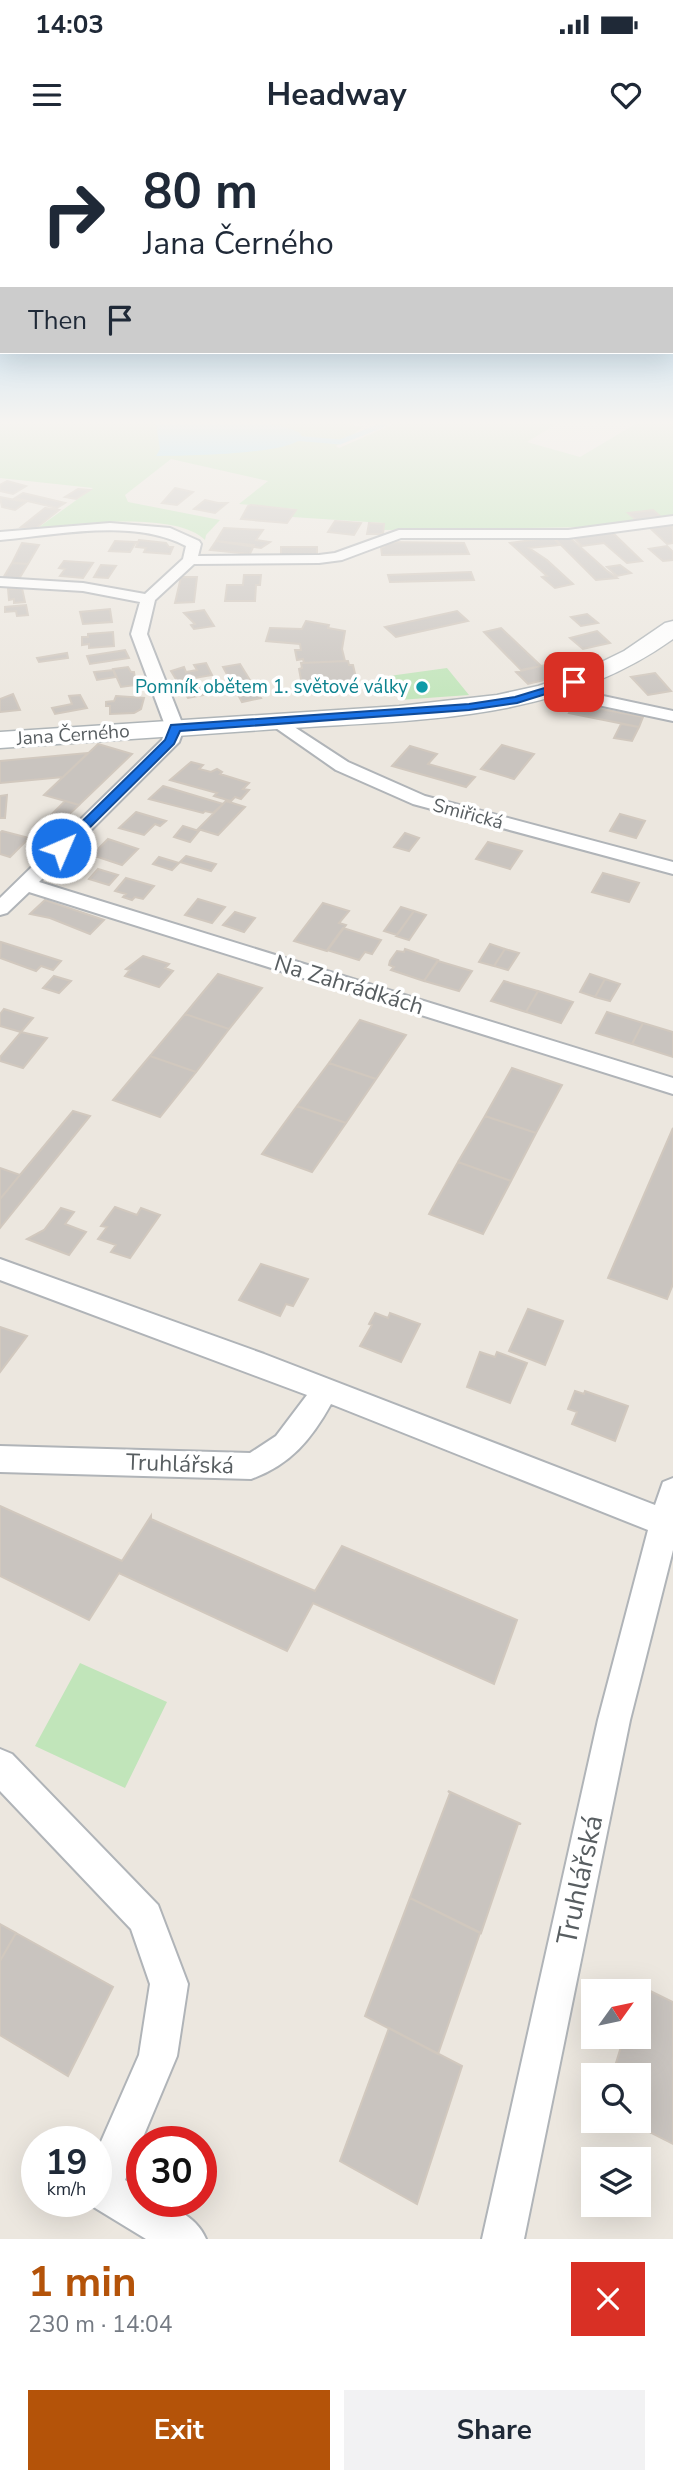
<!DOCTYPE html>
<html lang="en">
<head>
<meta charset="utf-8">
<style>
	:root { --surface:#fff; --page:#f2f2f3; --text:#1f2937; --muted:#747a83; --accent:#b45309 }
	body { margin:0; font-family:"Nunito Sans",sans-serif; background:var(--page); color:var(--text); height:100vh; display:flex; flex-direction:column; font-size:26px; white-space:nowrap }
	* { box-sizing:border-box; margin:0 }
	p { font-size:23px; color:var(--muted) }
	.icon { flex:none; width:38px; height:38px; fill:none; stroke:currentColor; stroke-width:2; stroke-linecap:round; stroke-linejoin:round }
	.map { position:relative; height:2099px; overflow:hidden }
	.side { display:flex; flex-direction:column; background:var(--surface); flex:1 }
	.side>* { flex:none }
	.top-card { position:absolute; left:0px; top:0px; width:674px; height:214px; box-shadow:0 7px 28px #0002; background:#fff; color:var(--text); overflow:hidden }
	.needle { width:46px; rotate:57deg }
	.fabs { position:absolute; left:581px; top:1839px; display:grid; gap:14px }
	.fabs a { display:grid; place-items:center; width:70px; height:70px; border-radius:0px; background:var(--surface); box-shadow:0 7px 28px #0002; font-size:35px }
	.speed { position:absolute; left:21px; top:1986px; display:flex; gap:14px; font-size:35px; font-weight:700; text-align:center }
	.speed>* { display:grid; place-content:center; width:91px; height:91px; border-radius:50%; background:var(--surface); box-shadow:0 7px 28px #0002; line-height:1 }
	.speed small { font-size:18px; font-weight:400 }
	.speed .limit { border:10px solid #d22; background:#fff; color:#111 }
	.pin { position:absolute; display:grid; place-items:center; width:60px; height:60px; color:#fff; margin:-30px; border-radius:14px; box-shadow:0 4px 10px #0006 }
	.me { position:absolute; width:77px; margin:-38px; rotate:45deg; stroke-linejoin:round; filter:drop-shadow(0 0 5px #0008) }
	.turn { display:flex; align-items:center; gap:24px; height:147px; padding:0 28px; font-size:32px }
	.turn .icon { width:91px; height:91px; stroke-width:2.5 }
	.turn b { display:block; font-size:49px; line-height:60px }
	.then { display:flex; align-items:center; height:66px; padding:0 28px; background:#0003; gap:14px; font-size:26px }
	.round { display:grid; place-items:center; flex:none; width:74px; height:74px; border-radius:0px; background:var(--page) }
	.head { display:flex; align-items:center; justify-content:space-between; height:119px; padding:0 28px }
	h1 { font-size:42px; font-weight:700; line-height:52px; color:var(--accent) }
	.button { display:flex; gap:14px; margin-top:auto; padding:14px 28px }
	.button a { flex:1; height:80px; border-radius:0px; background:var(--accent); color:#fff; font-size:28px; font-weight:700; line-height:80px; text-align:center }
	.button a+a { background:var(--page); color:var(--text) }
	.status { display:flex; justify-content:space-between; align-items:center; height:49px; padding:0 35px; background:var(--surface); direction:ltr }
	.status svg { height:19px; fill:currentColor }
	header { display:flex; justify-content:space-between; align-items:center; height:91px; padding:0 28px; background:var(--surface); font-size:32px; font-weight:700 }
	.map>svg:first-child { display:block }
</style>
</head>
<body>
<div class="status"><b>14:03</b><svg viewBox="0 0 49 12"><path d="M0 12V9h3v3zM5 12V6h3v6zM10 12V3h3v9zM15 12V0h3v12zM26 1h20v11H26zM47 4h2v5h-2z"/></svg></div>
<header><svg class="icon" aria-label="menu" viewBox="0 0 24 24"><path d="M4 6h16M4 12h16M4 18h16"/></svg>Headway<svg class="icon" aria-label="heart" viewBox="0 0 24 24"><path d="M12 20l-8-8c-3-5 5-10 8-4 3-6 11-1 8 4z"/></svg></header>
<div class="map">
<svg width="673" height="2099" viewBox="0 0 673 2099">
	<rect width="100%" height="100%" fill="#ece7df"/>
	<!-- green -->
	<path fill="#c1e5ba" d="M0,283H341L362,287L351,297L336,306L339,308L396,283H558L527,302L580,317L637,283H673V376L593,387L383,390L384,383L292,377L295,369L239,364L268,341L171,319L125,355L128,362L220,380L206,395L205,400C177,371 72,383 35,390L93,348L0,338Z
		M447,528L469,555L399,560L389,536Z
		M80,1523L167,1562L125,1648L35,1606Z"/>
	<!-- water -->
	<path fill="#9ce4ff" d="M156,283C195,283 267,275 300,293L302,298C286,315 182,316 156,316L160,309Z"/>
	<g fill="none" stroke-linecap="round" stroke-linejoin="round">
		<!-- stream -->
		<path stroke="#9ce4ff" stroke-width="5" d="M293,298L340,302L388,283"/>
	</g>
	<!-- building -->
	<path fill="#c9c4bf" stroke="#d1c8be" stroke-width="2" d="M7,341L26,346L13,354L0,351V345Z
		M175,348L193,352L177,365L162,363Z
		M78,349L90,350L76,359L65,357Z
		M23,353L65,363L57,368L15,358Z
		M0,357L26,362L15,370L2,367Z
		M205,360L218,363H227L215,373L194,369Z
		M251,365L296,370L287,383L241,379L248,366Z
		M45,368L59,370L35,389L21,387Z
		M653,370L660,376L636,380L628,373Z
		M335,381L361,383L354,395L328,392Z
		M369,383L384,384L383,394H367Z
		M673,385V403L667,404L650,388Z
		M224,388L263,390L256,400L270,402L261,408L216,401Z
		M613,393L642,421L627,423L604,403L582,406L574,398Z
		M553,397L560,405L529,408L547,420L573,444L555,448L542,437L547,436L510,403Z
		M569,397L606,430L617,438L596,440L555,399Z
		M139,400L166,403L169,407H173L170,414L144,412L146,408L136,407Z
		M115,401L135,402H136L130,412L109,411Z
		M216,401L254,405L250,414L210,410Z
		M384,402L464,403L469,414L382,415L381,407H384Z
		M22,403L39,405L28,424L12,423Z
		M667,406L673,412V420L663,421L649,409Z
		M281,407H317V415L281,416Z
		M64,421L93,423L83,438L60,436L65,429L59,428Z
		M12,423L28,424L19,439L3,438Z
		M101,425L116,426L108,438L94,437Z
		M620,425L631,433L617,436L607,427Z
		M471,432L474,440L390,442L388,435Z
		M244,435H261L260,445H256L255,461H225L227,445H243Z
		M181,437H197L194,462L175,463Z
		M22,448L25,462L14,463V459L9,460L8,449Z
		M26,465L28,475L17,476L16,471L5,472V467Z
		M110,469L112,482L83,484L80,472Z
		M204,470L214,486L194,489L191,485L195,484L184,473Z
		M457,471L468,481L396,497L385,487Z
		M587,474L598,483L581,486L571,477Z
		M306,481L329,485L328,488L345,491L342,509L345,521L304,523L303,519L297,520L295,510H301L300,504L266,501L270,488L302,489Z
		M501,488L541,526L521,530L484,492Z
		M597,491L610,503L583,509L570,498Z
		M113,492L114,506L89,508V504L82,505V497H88V494Z
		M125,510L129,518L90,524L87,516Z
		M67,513L68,518L39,522L37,518Z
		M348,521L349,525H353L357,542L302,545L299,529L302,528L301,523Z
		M206,523L212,535L177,541L171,531L184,527L186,532L197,530L194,525Z
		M240,524L261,558L242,562L223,527Z
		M549,524L561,536L528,544L516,532Z
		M128,527L131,532H134L136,545L121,547L113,529Z
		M113,530L116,537L97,540L94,532Z
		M655,533L671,551L648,555L631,537Z
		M193,538L203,555L188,558L177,541Z
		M13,554L20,570L0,572V559Z
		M80,555L87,568L55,574L52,568L72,564L69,556Z
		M116,556L144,558L141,569L134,573L110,574V566H106V562L114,561Z
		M575,564L643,577L639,587L569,573Z
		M621,584L639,587L632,601L614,598Z
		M98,604L132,614L79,665L44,655Z
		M502,605L534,614L514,639L481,629Z
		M410,606L437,614L428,624L475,637L466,647L392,626Z
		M88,613L63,637L0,643V621Z
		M191,622L203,625L199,629L211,632L217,629L222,632L220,634L249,643L243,649L249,650L241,659L235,657L231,661L214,656L217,653L170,640Z
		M163,646L223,664L213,673L205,671L203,673L149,659Z
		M7,655L5,678H0V656Z
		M65,661L79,665L63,680L49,677Z
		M226,661L245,667L218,695L198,689Z
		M136,672L166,681L160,686L155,684L144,695L119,688Z
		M620,674L645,681L636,698L610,691Z
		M183,686L199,691L190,702L174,697Z
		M2,691L29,698L10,717L0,714V693Z
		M405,693L419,698L409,711L394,707Z
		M108,699L138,709L122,725L92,715Z
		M488,702L522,711L510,729L476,719Z
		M186,716L216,724L211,731L180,722Z
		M159,717L179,723L172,730L153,724Z
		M98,729L118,735L109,745L89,739Z
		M603,733L639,743L629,762L592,752Z
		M126,738L154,746L143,759L135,757L132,760L123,757L126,754L115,751Z
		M198,759L225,767L212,783L185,775Z
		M45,760L104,780L90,794L50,778L30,774Z
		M323,763L349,771L339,783L346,785L327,811L294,801Z
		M401,767L414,771L397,795L384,791Z
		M414,771L426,775L409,800L396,796Z
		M235,772L255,778L244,792L223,785Z
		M343,788L381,800L372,814L365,812L359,820L327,810Z
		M1,802L61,821L53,830L41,826L36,831L0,818Z
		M490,804L505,809L494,826L479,822Z
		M405,809L438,820L424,841L391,830L394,827L389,825L390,821L397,811L404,812Z
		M505,809L519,813L508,830L494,826Z
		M143,816L169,824L165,828L173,831L159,847L125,836L130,830L126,829Z
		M438,821L472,831L459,851L424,841Z
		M218,834L262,848L229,889L185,874Z
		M590,834L605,839L595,857L580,852Z
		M54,836L71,841L59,853L43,848Z
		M605,839L620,844L610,861L595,857Z
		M504,841L538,851L526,872L491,861Z
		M538,851L573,862L561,883L526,872Z
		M4,869L33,878L21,892L0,886V874Z
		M607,872L643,883L632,904L596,893Z
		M185,874L229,889L196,932L150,916Z
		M360,880L406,895L376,939L329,923Z
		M643,883L673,892V917L632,904Z
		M21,892L47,898L23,928L0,921V917Z
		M150,916L196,932L160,977L113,960Z
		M329,923L376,939L346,983L297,966Z
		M512,928L562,945L536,993L485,976Z
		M297,966L346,983L312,1032L262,1014Z
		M73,971L90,976L0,1088V1059Z
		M485,976L536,993L511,1041L458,1022Z
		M673,988V1144L667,1159L608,1138Z
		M458,1022L511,1041L483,1094L429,1074Z
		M0,1028L20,1035L0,1059Z
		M115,1067L137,1075L141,1068L160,1075L130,1118L111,1112L116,1105L98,1099L107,1087L101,1086Z
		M61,1068L74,1072L65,1084L86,1092L69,1115L27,1099L44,1090Z
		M261,1124L308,1139L293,1166L286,1164L280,1176L239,1160Z
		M528,1169L563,1181L545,1225L509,1211Z
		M375,1173L388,1178L390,1173L420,1184L401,1222L360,1206L372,1185L369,1184Z
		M0,1187L27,1196L0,1232Z
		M480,1212L495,1217L497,1212L527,1223L510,1263L467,1247Z
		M575,1251L584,1254L585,1251L628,1266L615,1301L572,1284L577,1272L568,1269Z
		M0,1366L122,1421L151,1376V1379L315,1451L342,1406L517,1480L494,1544L313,1463L287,1511L119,1433L89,1480L0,1436Z
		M448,1651L521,1684H518L481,1793L410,1758L450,1653Z
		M410,1758L480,1793L438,1914L365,1876Z
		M0,1784L16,1793L0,1821Z
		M16,1793L113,1847L68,1936L0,1895V1821Z
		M638,1845L673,1862V2004L628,1981H639V1936H612L624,1897H639Z
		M389,1888L462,1926L417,2064L340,2021Z"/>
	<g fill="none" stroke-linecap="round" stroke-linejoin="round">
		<!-- street casing -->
		<g stroke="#b0b4b8" stroke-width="4">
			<path id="street" d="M673,376V384L568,398H401L342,420L319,423L194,424L155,460L147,494L184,588L179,602L39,742L673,938V954L29,752L7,773L0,775V758L162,600L166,588L131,494L140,462L83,451L0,446V438L83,443L145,454L183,419L186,406C132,378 59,395 0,400V392L110,383L170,388L199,401L201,404L198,416L319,415L335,413L399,390H568Z
				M552,545L673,571V581L546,554L544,550L546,546Z
				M279,577L348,622L425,656L673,722V734L413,664L336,630L273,586L270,582L273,578Z
				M0,1119L264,1214L655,1365L663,1342L673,1338V1410L630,1580L524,2099H482L598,1580L648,1390L331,1264C311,1300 290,1325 251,1339L0,1332V1306L250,1313L276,1296L307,1255L0,1140Z
				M0,1609L12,1614L158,1765L188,1844L177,1916L125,2040L142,2050V2062C167,2062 196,2075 206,2099H146L87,2063L96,2062V2013L139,1915L150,1844L131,1789L0,1651Z"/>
		</g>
		<!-- secondary casing -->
		<g stroke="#afb5b8" stroke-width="3">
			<path id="secondary" d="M673,481V499C558,581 427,579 292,588C194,595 97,601 0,608V592L399,566L497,555L538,546L581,532L624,511L665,483Z"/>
		</g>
		<!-- street -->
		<use href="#street" fill="#fff" fill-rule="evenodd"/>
		<!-- secondary -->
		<use href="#secondary" fill="#fff" fill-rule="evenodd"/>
	</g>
	<!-- sky -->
	<linearGradient id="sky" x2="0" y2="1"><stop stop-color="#89c7f1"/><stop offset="0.49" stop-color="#f6f4f1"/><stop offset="1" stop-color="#f6f4f1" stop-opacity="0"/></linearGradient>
	<rect width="673" height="577" fill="url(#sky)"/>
	<!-- route -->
	<path fill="#1a73e8" stroke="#114b97" stroke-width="2" d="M574,539L579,542L578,544L517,563L469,570L180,591L174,604L66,711H57L55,708L165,600L171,585L469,564L515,557Z"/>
	<!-- markers -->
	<circle fill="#0f9aa8" stroke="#fff" stroke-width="2.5" cx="422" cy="547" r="7"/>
	<g text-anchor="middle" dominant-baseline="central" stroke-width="7" stroke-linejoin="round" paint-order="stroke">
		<!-- far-culture labels -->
		<g font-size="19" fill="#0d838f" stroke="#fff" text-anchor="end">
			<text x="408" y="547">Pomník obětem 1. světové války</text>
		</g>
		<!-- far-street labels -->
		<g font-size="19" fill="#585e61" stroke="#fff">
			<text transform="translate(73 595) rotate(-4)">Jana Černého</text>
			<text transform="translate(468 674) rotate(15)">Smiřická</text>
		</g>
		<!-- street labels -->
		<g font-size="23" fill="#585e61" stroke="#fff">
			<text transform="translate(349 845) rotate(17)">Na Zahrádkách</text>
			<text transform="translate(180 1324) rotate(2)">Truhlářská</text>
		</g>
		<!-- near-street labels -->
		<g font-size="28" fill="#585e61" stroke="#fff">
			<text transform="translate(580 1740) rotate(-78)">Truhlářská</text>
		</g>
	</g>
</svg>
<div class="fabs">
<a><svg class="needle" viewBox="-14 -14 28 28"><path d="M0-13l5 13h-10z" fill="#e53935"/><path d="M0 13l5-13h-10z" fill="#747a83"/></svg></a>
<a><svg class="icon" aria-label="search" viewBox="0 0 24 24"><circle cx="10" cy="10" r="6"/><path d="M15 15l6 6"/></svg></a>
<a><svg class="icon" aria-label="layers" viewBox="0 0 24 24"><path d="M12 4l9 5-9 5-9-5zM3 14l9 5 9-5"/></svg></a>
</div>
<div class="speed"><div>19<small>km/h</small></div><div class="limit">30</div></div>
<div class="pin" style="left:574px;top:542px;background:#d93025"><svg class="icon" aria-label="arrive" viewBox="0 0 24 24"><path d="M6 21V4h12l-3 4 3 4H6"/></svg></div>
<svg class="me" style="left:61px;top:708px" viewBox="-20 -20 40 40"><circle r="17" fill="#1a73e8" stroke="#fff" stroke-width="3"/><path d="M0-11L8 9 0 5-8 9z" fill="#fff"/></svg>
<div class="top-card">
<div class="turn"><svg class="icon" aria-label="right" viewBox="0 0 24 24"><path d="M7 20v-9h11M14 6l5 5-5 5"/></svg><div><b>80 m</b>Jana Černého</div></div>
<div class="then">Then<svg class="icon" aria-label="arrive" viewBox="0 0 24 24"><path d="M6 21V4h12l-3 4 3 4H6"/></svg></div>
</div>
</div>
<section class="side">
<div class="head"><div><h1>1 min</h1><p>230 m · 14:04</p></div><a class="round" style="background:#d93025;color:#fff"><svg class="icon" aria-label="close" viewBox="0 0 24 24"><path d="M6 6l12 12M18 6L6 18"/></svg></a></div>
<div class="button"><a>Exit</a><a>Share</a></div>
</section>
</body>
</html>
